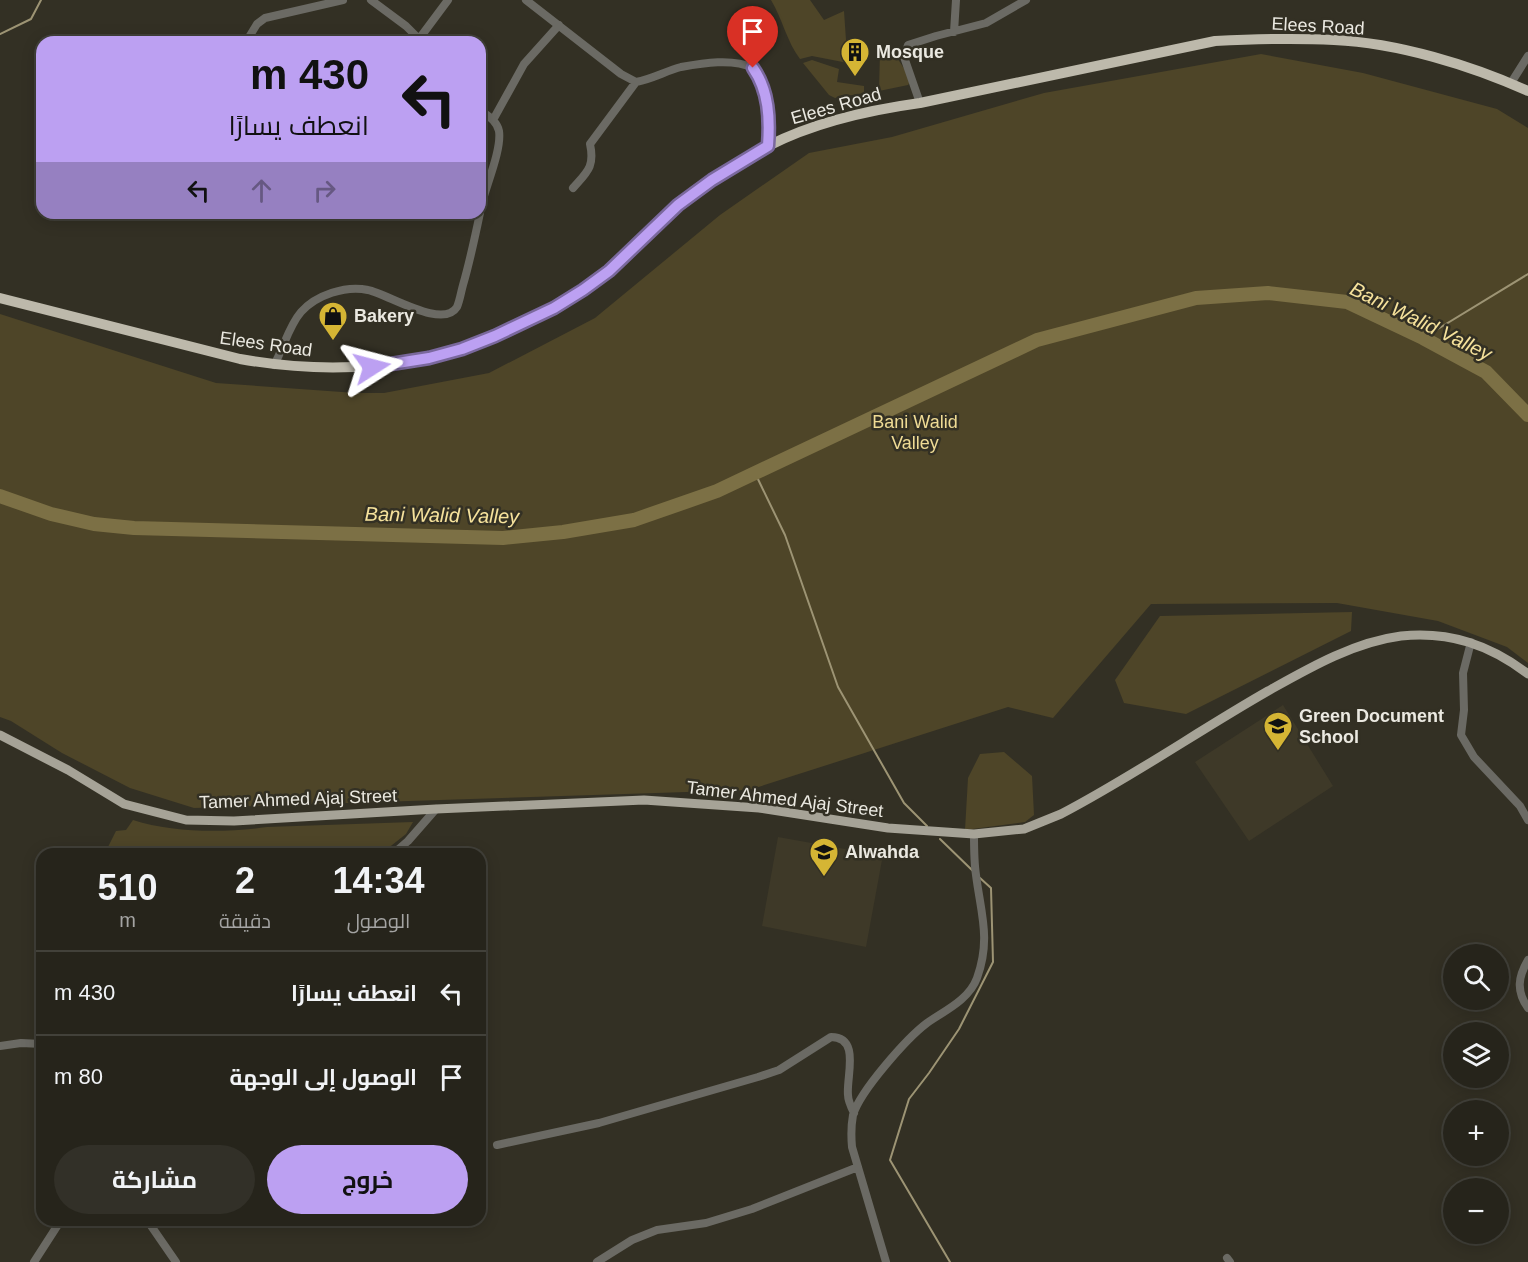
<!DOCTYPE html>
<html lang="ar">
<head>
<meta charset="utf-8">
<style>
	:root { --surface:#26241b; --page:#323028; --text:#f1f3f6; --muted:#a4a4a3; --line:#42413a; --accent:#bca0f2 }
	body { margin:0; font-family:Helvetica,Cairo,sans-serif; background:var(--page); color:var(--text); direction:rtl; height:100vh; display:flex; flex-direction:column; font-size:22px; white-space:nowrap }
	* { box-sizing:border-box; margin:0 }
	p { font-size:20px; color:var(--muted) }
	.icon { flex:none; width:33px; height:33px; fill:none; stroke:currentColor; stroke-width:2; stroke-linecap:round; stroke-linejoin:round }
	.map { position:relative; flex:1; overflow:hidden; direction:ltr }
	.drawer { position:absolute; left:36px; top:848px; width:450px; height:378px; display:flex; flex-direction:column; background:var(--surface); border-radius:18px; box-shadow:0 3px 15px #0003,0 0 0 2px var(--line); direction:rtl }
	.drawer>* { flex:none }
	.top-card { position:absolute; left:36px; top:36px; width:450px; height:183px; border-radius:18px; box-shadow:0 3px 15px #0003,0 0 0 2px var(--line); direction:rtl; background:#bca0f2; color:#111; overflow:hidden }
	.fabs { position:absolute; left:1443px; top:944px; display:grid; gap:12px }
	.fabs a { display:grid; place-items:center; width:66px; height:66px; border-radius:50%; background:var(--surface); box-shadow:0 3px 15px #0003,0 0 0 2px var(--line); font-size:30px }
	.pin { position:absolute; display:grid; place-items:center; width:51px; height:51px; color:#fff; margin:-62px -26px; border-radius:50% 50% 50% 0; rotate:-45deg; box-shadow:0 0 6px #0007 }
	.pin .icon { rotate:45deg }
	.me { position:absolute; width:66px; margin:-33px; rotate:81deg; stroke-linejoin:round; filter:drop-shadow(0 0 4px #0008) }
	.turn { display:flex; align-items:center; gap:21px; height:126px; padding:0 18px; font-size:27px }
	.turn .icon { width:78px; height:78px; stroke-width:2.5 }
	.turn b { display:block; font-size:42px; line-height:51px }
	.lanes { display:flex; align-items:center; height:57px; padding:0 18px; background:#0003; justify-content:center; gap:30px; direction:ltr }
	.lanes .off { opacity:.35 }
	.eta { display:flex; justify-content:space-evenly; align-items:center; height:102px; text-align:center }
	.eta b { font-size:36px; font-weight:700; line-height:42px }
	.button { display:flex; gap:12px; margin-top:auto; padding:12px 18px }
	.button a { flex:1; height:69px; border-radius:36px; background:var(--accent); color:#111; font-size:24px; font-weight:700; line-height:69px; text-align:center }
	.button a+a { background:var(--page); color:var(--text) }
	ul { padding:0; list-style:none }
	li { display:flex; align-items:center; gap:18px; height:84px; padding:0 18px; border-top:2px solid var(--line) }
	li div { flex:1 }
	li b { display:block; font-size:22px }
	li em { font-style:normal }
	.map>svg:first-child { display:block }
</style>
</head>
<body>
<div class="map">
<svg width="1528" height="1262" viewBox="0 0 1528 1262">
	<rect width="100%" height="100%" fill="#333024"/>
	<!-- built -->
	<path fill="#3e3928" d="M1283,705L1333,786L1249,841L1195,762Z
		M778,837L856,851L860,855L882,860L866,947L762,926Z"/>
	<!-- green -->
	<path fill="#4e4528" d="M771,0H810L824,20L844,11L846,40H851L848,63L812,56L800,59C787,42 782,18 771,0Z
		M892,50L905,70L910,82L908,85L879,91L880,52Z
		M1261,54L1363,73L1497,109L1528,128V663L1507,647L1438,621L1337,603L1151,604L1053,718L1008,707L749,790L194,808L130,788L62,753L11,721L0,717V314L216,383L356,393H384L489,373L595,318L720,215L809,153L892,137L1044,93Z
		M812,60L839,69L837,82L864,86V93L835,98L829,95L803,63Z
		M1352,612L1351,631L1186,714L1124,703L1115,680L1160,616Z
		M1004,752L1032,776L1034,815L1025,822L965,830L968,778L980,754Z
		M133,820C173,833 225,833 267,827L413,822L406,834L382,853H105L116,831L126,830Z"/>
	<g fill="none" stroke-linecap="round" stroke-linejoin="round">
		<!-- stream -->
		<path stroke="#9d9474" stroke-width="2" d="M0,34L31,19L41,0
			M1423,338L1528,274
			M755,473L785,535L838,687L904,803L927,826
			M940,839L974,872
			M950,1262L890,1160L909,1099L929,1073L959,1029L993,962L991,888L980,878"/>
		<!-- river -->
		<path stroke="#7c7045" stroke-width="14" d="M0,496L51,514L94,524L134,528L503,538L563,532L634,520L717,491L1037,340L1196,298L1268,293L1347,302L1423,338L1486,372L1528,415"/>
		<!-- minor -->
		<path stroke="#6b6a64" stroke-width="8" d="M371,0L406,26L422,42
			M526,0L621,74L636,82C652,79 666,71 681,67C703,63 733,58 753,68C769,91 770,119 768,146
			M954,32L956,0
			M419,39L448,0
			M246,42L257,24L265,18L343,0
			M1511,83L1528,56
			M920,103L904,57L908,45L936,36L986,23L1026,0
			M480,110C488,116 497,121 499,131C502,151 484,190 480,211
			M493,120L524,64L559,25
			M573,188C587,172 595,167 590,144L636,82
			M274,365C284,348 288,327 301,312C316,295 346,285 368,290C388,294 443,330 457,307C460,300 461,292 463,285C470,261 475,237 480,213
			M1471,642L1463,673L1464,710L1461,735L1474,757L1520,806L1528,820
			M393,854L408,841L436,809
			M1528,960C1518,977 1516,991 1528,1008
			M0,1046L21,1043L42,1044
			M497,1145L599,1123L758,1077L779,1070L831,1037C861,1037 846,1077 848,1095C848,1101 851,1107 854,1113
			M147,1220L176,1262
			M1227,1258L1230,1262
			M34,1262L61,1220
			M597,1262L632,1240L657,1230L706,1223L752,1209L858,1167
			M886,1262L852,1147C851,1136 851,1126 853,1115C860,1091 907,1038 927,1023C944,1011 969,1000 977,978C991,939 981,914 976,875C974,862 974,848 974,834"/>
		<!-- major -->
		<path stroke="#a6a397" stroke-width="9" d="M0,735L68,770L124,804L186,820L234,821L436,809L644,800L759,808L888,828L974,834L1024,829L1061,814C1132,777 1198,731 1268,691C1309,668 1354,642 1401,636C1450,631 1490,645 1528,674"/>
		<!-- highway -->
		<path stroke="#bdb9ab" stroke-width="10" d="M0,298L240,359C364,381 476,361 582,291C618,267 646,235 677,206C693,192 712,181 729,170C742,162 755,153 768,146C815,122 869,110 920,103L1215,41C1255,39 1295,38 1334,40C1398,43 1470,65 1528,91"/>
	</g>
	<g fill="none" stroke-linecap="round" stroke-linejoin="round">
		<!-- route casing -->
		<g stroke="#7a689d" stroke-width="15">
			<path id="route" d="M372,367L429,358L462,349L495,336L554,308L583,290L609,271L678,205L712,180L768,146C770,119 769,91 753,68"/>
		</g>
		<!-- route -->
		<use href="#route" stroke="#bca0f2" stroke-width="10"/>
	</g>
	<!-- icons -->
	<defs>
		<g id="building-pin" transform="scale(1.5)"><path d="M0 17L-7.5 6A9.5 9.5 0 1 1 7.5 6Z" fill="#d5b534" stroke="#333024"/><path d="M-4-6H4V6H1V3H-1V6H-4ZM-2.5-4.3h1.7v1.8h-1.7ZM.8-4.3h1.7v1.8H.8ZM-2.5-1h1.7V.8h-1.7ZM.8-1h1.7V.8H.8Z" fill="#111"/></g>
		<g id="shop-pin" transform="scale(1.5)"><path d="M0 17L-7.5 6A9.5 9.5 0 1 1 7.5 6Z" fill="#d5b534" stroke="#333024"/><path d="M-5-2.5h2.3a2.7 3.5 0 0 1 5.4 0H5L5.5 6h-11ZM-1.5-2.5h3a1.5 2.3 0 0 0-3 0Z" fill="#111"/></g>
		<g id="school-pin" transform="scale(1.5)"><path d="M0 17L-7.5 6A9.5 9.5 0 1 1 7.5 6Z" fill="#d5b534" stroke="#333024"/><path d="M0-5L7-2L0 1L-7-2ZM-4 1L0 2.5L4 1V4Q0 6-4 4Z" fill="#111"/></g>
	</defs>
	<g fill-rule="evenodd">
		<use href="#building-pin" x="855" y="52"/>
		<use href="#shop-pin" x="333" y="316"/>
		<use href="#school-pin" x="1278" y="726"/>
		<use href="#school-pin" x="824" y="852"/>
	</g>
	<g text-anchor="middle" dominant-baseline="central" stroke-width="5" stroke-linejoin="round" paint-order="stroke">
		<!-- street labels -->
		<g font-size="18" fill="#ebe9e1" stroke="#333024">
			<text transform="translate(1318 26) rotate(3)">Elees Road</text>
			<text transform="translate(836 106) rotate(-16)">Elees Road</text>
			<text transform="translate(266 344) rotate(8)">Elees Road</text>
			<text transform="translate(298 799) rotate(-2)">Tamer Ahmed Ajaj Street</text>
			<text transform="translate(785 799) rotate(7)">Tamer Ahmed Ajaj Street</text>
		</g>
		<!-- poi labels -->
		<g font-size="18" font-weight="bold" fill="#ebe9e1" stroke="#333024" text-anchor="start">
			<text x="876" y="52">Mosque</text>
			<text x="354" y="316">Bakery</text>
			<text x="1299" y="716">Green Document<tspan x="1299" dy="21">School</tspan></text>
			<text x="845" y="852">Alwahda</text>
		</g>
		<!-- park labels -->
		<g font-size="18" fill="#efdb95" stroke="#333024">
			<text x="915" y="422">Bani Walid<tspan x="915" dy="21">Valley</tspan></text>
		</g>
		<!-- water labels -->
		<g font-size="20" font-style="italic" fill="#f6e29c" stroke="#333024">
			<text transform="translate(1421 321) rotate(26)">Bani Walid Valley</text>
			<text transform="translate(442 515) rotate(1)">Bani Walid Valley</text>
		</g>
	</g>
</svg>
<div class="fabs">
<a><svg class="icon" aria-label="search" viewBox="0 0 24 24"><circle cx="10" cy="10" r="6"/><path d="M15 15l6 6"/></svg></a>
<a><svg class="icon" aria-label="layers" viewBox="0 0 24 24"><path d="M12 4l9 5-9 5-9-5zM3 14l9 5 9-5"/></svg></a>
<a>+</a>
<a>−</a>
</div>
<div class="pin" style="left:753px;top:68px;background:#d93025"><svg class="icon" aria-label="arrive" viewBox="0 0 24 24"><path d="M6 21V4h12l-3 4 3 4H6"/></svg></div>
<svg class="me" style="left:372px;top:367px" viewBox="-20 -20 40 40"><path d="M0-17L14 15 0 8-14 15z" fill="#bca0f2" stroke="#fff" stroke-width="4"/></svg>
<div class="top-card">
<div class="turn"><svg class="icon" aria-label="left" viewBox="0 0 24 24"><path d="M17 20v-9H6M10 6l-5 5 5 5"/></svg><div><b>430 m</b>انعطف يسارًا</div></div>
<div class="lanes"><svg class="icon" aria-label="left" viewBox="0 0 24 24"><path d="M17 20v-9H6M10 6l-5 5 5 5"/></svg><svg class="icon off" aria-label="ahead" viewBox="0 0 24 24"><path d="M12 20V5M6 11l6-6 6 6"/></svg><svg class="icon off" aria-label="right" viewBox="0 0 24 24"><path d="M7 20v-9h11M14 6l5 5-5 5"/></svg></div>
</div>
<section class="drawer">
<div class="eta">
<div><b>14:34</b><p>الوصول</p></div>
<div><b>2</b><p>دقيقة</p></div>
<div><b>510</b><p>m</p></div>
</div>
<ul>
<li><svg class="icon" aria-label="left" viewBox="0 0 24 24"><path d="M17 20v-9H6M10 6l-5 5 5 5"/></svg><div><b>انعطف يسارًا</b></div><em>430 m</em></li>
<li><svg class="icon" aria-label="arrive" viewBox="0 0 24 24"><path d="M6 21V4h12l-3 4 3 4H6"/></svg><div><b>الوصول إلى الوجهة</b></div><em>80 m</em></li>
</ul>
<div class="button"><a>خروج</a><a>مشاركة</a></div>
</section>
</div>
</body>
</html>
